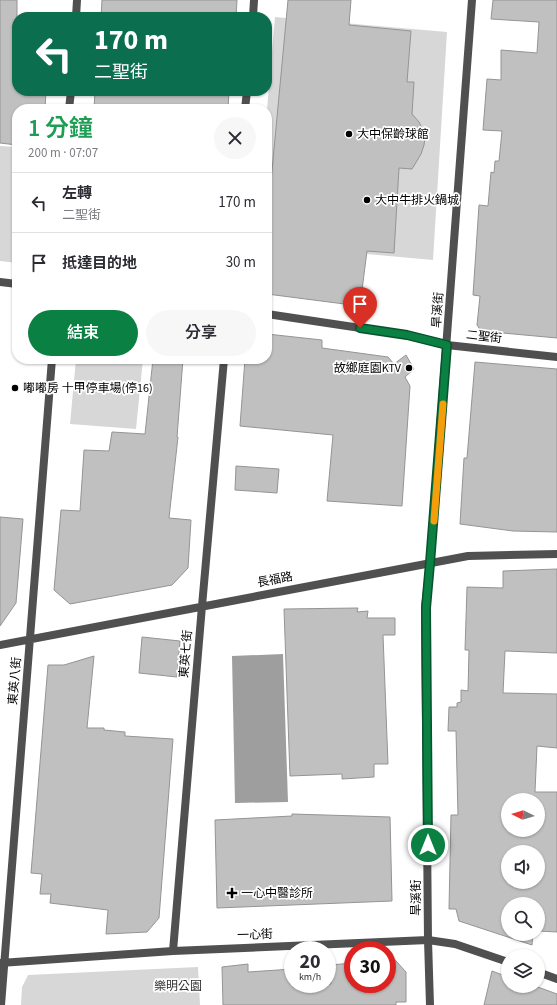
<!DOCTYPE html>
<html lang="zh-TW">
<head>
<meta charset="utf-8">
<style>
	:root { --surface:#fff; --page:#f7f7f7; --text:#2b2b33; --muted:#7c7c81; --line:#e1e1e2; --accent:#0b8043 }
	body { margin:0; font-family:"Source Sans 3","Noto Sans TC",sans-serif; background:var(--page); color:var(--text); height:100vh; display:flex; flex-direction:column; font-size:15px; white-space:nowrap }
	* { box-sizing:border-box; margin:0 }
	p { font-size:13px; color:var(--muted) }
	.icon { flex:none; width:22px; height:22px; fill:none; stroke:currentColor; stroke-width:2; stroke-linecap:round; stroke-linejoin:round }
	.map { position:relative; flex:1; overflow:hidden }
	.panel { position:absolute; left:12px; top:104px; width:260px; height:260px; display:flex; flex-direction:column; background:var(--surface); border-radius:16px; box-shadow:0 1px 3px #0004 }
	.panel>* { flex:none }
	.top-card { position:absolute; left:12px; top:12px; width:260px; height:84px; border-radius:16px; box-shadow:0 1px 3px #0004; background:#0b6e4f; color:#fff; overflow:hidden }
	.needle { width:26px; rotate:275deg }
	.controls { position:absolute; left:501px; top:793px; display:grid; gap:8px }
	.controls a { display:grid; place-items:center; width:44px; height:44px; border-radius:50%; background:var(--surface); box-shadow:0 1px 3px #0004; font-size:20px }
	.speed { position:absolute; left:284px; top:941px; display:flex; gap:8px; font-size:20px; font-weight:700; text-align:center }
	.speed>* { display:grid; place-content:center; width:52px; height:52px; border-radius:50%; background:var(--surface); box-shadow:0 1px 3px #0004; line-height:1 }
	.speed small { font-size:10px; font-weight:400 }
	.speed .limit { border:6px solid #d22; background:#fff; color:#111 }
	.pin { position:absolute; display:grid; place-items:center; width:34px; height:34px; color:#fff; margin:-41px -17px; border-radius:50% 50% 50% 0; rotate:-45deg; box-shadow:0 0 4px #0007 }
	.pin .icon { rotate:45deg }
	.me { position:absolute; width:44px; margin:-22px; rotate:0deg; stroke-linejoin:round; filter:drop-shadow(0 0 3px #0008) }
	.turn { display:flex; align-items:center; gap:14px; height:84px; padding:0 16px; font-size:18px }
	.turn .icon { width:52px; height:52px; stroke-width:2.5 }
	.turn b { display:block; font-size:28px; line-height:34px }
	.round { display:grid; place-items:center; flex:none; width:42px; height:42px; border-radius:21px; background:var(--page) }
	.head { display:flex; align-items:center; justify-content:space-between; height:68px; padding:0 16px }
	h1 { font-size:24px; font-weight:600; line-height:30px; color:#1e9e55 }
	.button { display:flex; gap:8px; margin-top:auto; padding:8px 16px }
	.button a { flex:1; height:46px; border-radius:24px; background:var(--accent); color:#fff; font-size:16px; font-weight:600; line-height:46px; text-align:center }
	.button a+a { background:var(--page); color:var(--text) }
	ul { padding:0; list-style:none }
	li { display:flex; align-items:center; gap:12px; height:60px; padding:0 16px; border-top:1px solid var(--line) }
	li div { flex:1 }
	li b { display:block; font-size:15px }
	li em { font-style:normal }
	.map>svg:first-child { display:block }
</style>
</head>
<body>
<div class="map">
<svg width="557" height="1005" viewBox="0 0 557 1005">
	<rect width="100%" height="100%" fill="#fff"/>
	<!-- green -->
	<path fill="#d7d7d7" d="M275,17L447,32L433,260L267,245V109Z
		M0,146L17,147V263L0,261Z
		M76,359H143L136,429L70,424Z
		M198,967L200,1005H21L22,987L28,975Z"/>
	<!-- water -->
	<path fill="#9e9e9e" d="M283,654L288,802L235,803L232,656Z"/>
	<!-- building -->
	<path fill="#c0c0c0" stroke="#949494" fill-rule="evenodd" d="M0,0H17V91H46L45,109H17V145L0,143Z
		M102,0H237L236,17H101Z
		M288,0H351L349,25L411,31L407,82H414L412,114L419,122L423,130L425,138L424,145L421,154L412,169L399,168L394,253L367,251L360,306L267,294V224Z
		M493,0H557V338L481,331L477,325L480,296L473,295L479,205L488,206L491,172L494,173L495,161H499L502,131L483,130L487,79L501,80V50L537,53L539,22L491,19Z
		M95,91H229L228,109H94Z
		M267,334L322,340V348L388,357L394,364L406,355L414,369L405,377L410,386L402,506L327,501L333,435L240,426L245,359H267Z
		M153,359H183L177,437H178L169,518L191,520L188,568L172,585L70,604L54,590L61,510L80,511L84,450L109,451L112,432L145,434Z
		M475,362L557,369V532L513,531L460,524L464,458H467Z
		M236,466L279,469L277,493L235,490Z
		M0,517L23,519L16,603L0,626Z
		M557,569V653L505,651L503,693L557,694V748L537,746L535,792H557V932L538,931V904H508V934H533L532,945L459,921L456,909H449L451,815H458L456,731H448L449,707H457V703L461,702V690L468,691L469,650H465L467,587L503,588V571ZM508,800H538V830H508ZM508,852H538V882H508Z
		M358,608L357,612L368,611L367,618H395V635H383L388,764H374V777L342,779V774L290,776L284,609Z
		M142,637L180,641L177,677L139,673Z
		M94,656L87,728H104V730L125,732V736L173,739L159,918L147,932L106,934L108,910L50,903L51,894H40L42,874L31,873L48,665H64Z
		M292,814L390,817L392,901L217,908L215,820L292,816Z
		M387,951L406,972V1002H396V1005H223L222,967L248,964V972L293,969V984H331L330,965L353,963V984H387Z
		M492,971L508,977V986H535L557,994V1005H484Z"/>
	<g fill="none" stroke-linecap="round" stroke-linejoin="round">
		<!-- minor -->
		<path stroke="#505050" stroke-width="8" d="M76,17L77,0
			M253,17L254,0
			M69,109L71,91
			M245,109L247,91
			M0,282L17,284
			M267,314L407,335L447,345L557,357
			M0,645L468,556L557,554
			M173,951L202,606L224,359
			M0,963L173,951L428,940L455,944L508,962
			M538,972L557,979
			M1,1005L52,359
			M430,1005L428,940L425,608L430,563L472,0"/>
	</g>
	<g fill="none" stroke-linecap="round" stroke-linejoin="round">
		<!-- route casing -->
		<g stroke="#07532c" stroke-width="10">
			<path id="route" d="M360,328L407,335L447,345L430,563L426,608L428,845"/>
		</g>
		<!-- route -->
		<use href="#route" stroke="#0b8043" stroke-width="7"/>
		<!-- slow -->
		<path stroke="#f59e0b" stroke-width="7" d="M434,521L443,404"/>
	</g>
	<!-- markers -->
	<g fill="#000" stroke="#fff" stroke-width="1.5">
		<circle cx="349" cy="134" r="4"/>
		<circle cx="367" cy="200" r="4"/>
		<circle cx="409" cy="368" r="4"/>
		<circle cx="15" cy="388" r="4"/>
		<path d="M230 887h4v4h4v4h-4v4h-4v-4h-4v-4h4z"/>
	</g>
	<g text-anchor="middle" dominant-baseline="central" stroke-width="3.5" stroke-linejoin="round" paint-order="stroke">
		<!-- poi labels -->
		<g font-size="12" fill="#000" stroke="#fff" text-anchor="start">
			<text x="357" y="134">大中保齡球館</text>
			<text x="375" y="200">大中牛排火鍋城</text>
			<text x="401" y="368" text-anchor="end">故鄉庭園KTV</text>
			<text x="23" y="388">嘟嘟房 十甲停車場(停16)</text>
			<text x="241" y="893">一心中醫診所</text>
		</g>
		<!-- street labels -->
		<g font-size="12" fill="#000" stroke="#fff">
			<text transform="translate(438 310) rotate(-86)">旱溪街</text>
			<text transform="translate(484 337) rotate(6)">二聖街</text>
			<text transform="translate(275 580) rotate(-11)">長福路</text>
			<text transform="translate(186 654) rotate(-85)">東英七街</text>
			<text transform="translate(15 681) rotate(-85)">東英八街</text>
			<text transform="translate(416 898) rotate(-90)">旱溪街</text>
			<text transform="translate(255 935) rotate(-2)">一心街</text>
		</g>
		<!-- park labels -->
		<g font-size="12" fill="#2e2e2e" stroke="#fff">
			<text x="178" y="986">樂明公園</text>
		</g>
	</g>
</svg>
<div class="controls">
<a><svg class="needle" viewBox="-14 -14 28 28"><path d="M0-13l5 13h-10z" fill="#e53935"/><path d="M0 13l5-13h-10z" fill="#7c7c81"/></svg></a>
<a><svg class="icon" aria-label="sound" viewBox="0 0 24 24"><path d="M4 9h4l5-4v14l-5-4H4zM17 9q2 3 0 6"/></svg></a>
<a><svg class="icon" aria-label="search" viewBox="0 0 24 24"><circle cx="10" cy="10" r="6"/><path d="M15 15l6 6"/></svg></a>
<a><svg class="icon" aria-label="layers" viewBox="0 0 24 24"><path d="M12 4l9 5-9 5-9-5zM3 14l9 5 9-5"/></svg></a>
</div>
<div class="speed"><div>20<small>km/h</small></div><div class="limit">30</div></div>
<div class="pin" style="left:360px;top:328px;background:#d93025"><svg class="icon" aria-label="arrive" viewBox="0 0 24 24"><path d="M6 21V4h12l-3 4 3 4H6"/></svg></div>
<svg class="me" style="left:428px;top:845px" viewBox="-20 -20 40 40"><circle r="17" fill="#0b8043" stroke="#fff" stroke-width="3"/><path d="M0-11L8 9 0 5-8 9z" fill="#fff"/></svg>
<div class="top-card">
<div class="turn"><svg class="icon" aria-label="left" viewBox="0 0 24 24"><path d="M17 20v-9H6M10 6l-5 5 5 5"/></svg><div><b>170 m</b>二聖街</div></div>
</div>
<section class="panel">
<div class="head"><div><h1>1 分鐘</h1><p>200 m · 07:07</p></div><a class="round"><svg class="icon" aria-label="close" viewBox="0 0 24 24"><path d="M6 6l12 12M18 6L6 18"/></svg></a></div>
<ul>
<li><svg class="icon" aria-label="left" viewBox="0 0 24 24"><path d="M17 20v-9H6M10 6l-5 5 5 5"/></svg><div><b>左轉</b><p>二聖街</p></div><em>170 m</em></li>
<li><svg class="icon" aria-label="arrive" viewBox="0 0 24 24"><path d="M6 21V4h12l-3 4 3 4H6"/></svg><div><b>抵達目的地</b></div><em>30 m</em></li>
</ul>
<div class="button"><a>結束</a><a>分享</a></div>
</section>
</div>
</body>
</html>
